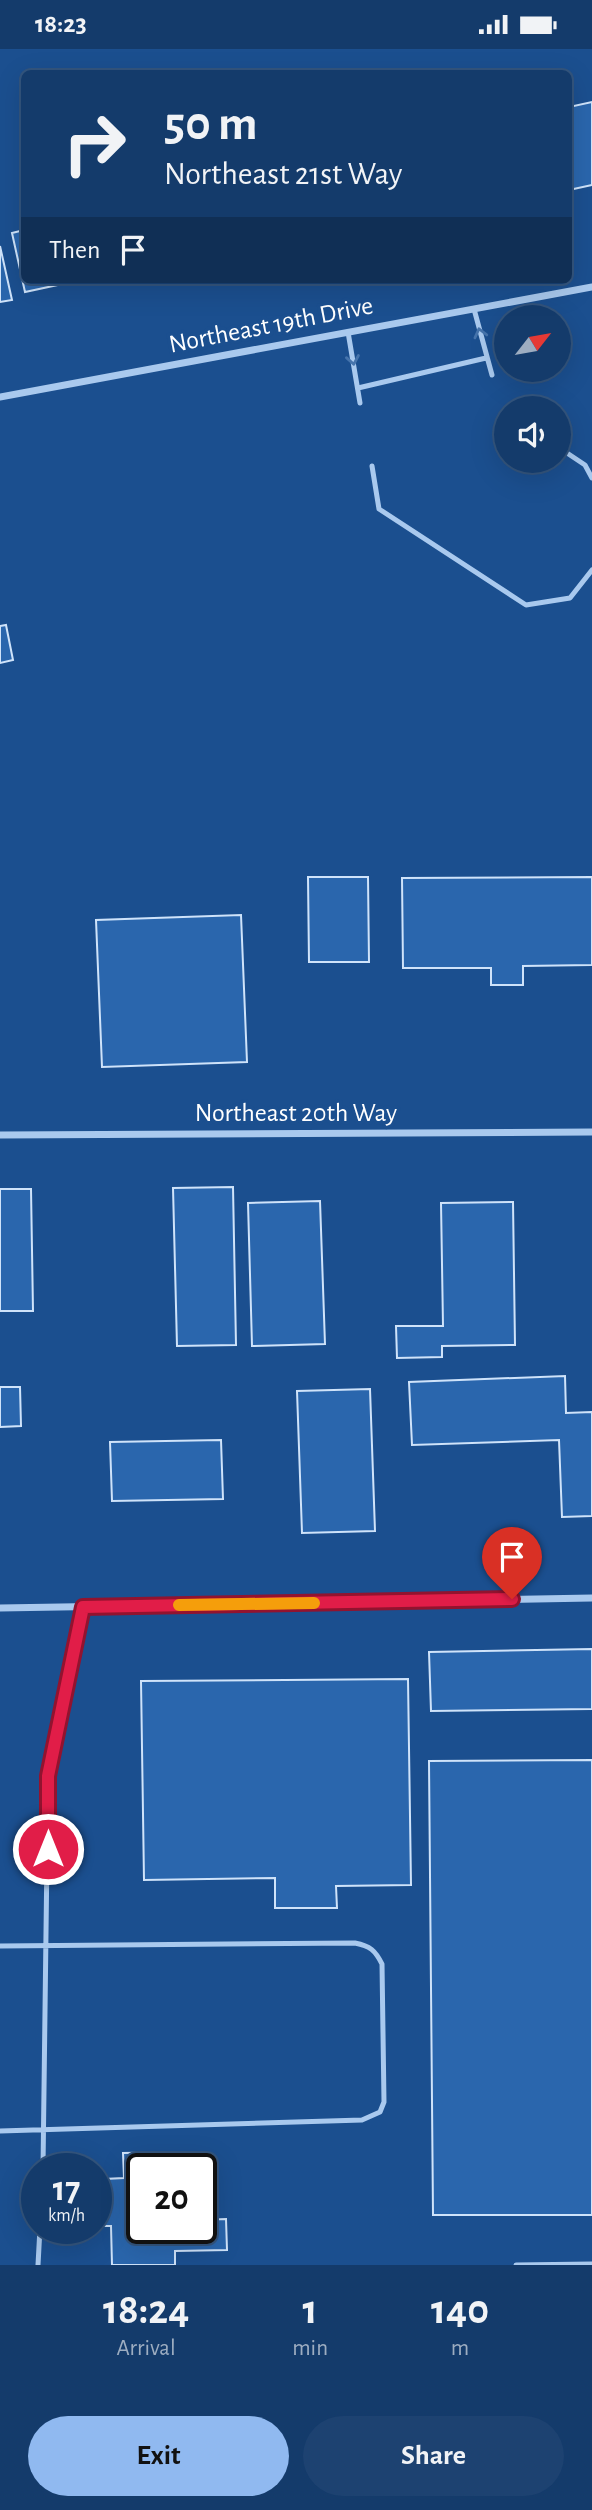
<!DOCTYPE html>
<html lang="en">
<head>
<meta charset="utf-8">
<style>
	:root { --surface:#143b6b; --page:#1d4271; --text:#f1f3f6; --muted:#9dadc1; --line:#33557e; --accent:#90b9f0 }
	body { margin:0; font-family:"Alegreya Sans",sans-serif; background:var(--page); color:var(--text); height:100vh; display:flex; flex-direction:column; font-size:26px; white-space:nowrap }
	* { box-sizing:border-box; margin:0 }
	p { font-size:23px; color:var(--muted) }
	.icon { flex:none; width:38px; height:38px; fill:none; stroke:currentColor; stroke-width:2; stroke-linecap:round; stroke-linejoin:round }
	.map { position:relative; height:2216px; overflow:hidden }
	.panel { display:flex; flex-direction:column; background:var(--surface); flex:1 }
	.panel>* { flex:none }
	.banner { position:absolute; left:21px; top:21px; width:551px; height:214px; border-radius:10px; box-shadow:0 7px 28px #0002,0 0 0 2px var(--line); background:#143b6b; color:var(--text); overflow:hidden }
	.needle { width:46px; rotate:59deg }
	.controls { position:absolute; left:494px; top:256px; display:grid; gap:14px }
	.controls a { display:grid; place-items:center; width:77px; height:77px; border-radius:50%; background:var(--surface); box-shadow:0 7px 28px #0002,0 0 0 2px var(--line); font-size:35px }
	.speed { position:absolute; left:21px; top:2104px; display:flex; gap:14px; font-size:35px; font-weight:700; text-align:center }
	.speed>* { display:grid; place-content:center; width:91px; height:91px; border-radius:50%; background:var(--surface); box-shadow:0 7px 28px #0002,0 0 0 2px var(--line); line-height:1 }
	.speed small { font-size:18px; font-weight:400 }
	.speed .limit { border:4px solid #111; border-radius:10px; background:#fff; color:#111 }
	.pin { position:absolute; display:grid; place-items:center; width:60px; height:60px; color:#fff; margin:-72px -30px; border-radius:50% 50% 50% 0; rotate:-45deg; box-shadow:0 0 7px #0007 }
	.pin .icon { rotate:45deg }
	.me { position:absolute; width:77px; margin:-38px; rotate:0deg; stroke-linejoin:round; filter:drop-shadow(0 0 5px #0008) }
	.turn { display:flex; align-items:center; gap:24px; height:147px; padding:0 28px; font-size:32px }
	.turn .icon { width:91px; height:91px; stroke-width:2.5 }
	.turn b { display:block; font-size:49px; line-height:60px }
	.then { display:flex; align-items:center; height:66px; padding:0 28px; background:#0003; gap:14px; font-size:26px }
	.eta { display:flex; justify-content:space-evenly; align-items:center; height:119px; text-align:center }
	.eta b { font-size:42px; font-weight:700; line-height:49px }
	.cta { display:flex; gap:14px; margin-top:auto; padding:14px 28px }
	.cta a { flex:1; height:80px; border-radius:42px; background:var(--accent); color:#111; font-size:28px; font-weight:700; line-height:80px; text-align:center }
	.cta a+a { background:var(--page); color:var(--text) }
	.status { display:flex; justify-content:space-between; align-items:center; height:49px; padding:0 35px; background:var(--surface); direction:ltr }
	.status svg { height:19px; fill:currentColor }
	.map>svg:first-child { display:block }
</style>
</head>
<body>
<div class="status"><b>18:23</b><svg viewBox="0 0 49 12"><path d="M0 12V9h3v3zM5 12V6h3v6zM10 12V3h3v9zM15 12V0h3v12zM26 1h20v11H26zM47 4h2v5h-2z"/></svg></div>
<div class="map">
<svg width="592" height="2216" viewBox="0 0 592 2216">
	<rect width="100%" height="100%" fill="#1b4f8f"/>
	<!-- building -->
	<path fill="#2a66ad" stroke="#cfe3fa" stroke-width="2" d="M592,53V136L569,141V58Z
		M24,181V231H81L25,243L12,184Z
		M0,197L12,251L0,253Z
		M6,576L13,611L0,614V577Z
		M308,828H368L369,913H309Z
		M592,828V916L523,917V936H491V919H403L402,829Z
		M241,866L247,1013L102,1018L96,871Z
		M233,1138L236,1296L177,1297L173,1139Z
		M0,1140H31L33,1262H0Z
		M320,1152L325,1295L252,1297L248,1154Z
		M513,1153L515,1296L442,1297V1308L397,1309L396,1277H443L441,1154Z
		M565,1327L566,1364L592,1363V1467L562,1468L559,1391L412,1396L409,1333Z
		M0,1338H20L21,1377L0,1378Z
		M370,1340L375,1482L302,1484L297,1342Z
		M221,1391L223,1450L112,1452L110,1393Z
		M592,1600V1660L431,1662L429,1603Z
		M408,1630L411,1836L336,1837L337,1859H275V1829L144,1831L141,1632Z
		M592,1711V2166H433L429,1712Z
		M182,2103V2119H142V2179H201V2171L226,2170L227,2201L175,2202V2216H112L111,2177H105L104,2130L124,2129L123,2104Z"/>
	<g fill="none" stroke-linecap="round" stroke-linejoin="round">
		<!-- service -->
		<path stroke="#a9c9ee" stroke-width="5" d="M474,260L492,326
			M348,283L360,354
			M358,339L486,309
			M511,357L512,359
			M558,398L585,416L592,429
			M372,417L379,460L526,556L570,549L592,521
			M0,1897L355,1894C370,1897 375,1901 382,1915L384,2053L380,2063L362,2071L0,2082
			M43,2119L48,1727L83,1558
			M38,2216L40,2179
			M516,2216L592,2215"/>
		<!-- minor -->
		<path stroke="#a9c9ee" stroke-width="7" d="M0,348L592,238
			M0,1086L592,1083
			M0,1559L592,1549"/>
	</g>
	<!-- one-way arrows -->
	<defs><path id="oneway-chevron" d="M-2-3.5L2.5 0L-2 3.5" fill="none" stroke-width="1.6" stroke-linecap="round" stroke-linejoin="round" transform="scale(1.75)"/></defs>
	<g stroke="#4674ac">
		<use href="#oneway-chevron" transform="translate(480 284) rotate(-104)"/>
		<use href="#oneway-chevron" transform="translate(353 311) rotate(80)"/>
	</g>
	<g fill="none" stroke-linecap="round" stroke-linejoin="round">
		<!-- route casing -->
		<g stroke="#92132f" stroke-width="18">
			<path id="route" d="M48,1800V1727L83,1558L512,1550"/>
		</g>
		<!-- route -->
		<use href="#route" stroke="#e11d48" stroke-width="12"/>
		<!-- slow -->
		<path stroke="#f59e0b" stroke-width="12" d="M179,1556L314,1554"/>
	</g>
	<g text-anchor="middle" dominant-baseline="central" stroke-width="7" stroke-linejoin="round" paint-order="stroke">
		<!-- street labels -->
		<g font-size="26" fill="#fff" stroke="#1b4f8f">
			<text transform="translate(271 276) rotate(-11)">Northeast 19th Drive</text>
			<text x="296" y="1064">Northeast 20th Way</text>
		</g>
	</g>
</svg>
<div class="controls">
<a><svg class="needle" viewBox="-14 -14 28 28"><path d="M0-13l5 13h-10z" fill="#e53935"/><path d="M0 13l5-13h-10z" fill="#9dadc1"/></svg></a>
<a><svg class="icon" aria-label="sound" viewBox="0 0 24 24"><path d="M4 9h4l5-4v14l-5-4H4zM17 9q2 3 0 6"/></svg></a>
</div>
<div class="speed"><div>17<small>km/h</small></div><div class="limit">20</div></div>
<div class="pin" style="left:512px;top:1550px;background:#d93025"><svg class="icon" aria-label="arrive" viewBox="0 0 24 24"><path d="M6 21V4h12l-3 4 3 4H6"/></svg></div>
<svg class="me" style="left:48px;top:1800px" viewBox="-20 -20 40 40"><circle r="17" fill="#e11d48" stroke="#fff" stroke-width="3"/><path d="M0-11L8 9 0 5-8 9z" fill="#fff"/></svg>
<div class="banner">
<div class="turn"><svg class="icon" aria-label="right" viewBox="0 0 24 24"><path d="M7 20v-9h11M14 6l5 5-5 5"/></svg><div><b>50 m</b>Northeast 21st Way</div></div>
<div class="then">Then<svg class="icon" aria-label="arrive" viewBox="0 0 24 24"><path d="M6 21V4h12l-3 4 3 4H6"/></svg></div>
</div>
</div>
<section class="panel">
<div class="eta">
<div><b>18:24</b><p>Arrival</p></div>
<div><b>1</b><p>min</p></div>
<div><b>140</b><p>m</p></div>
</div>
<div class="cta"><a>Exit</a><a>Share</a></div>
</section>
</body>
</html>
